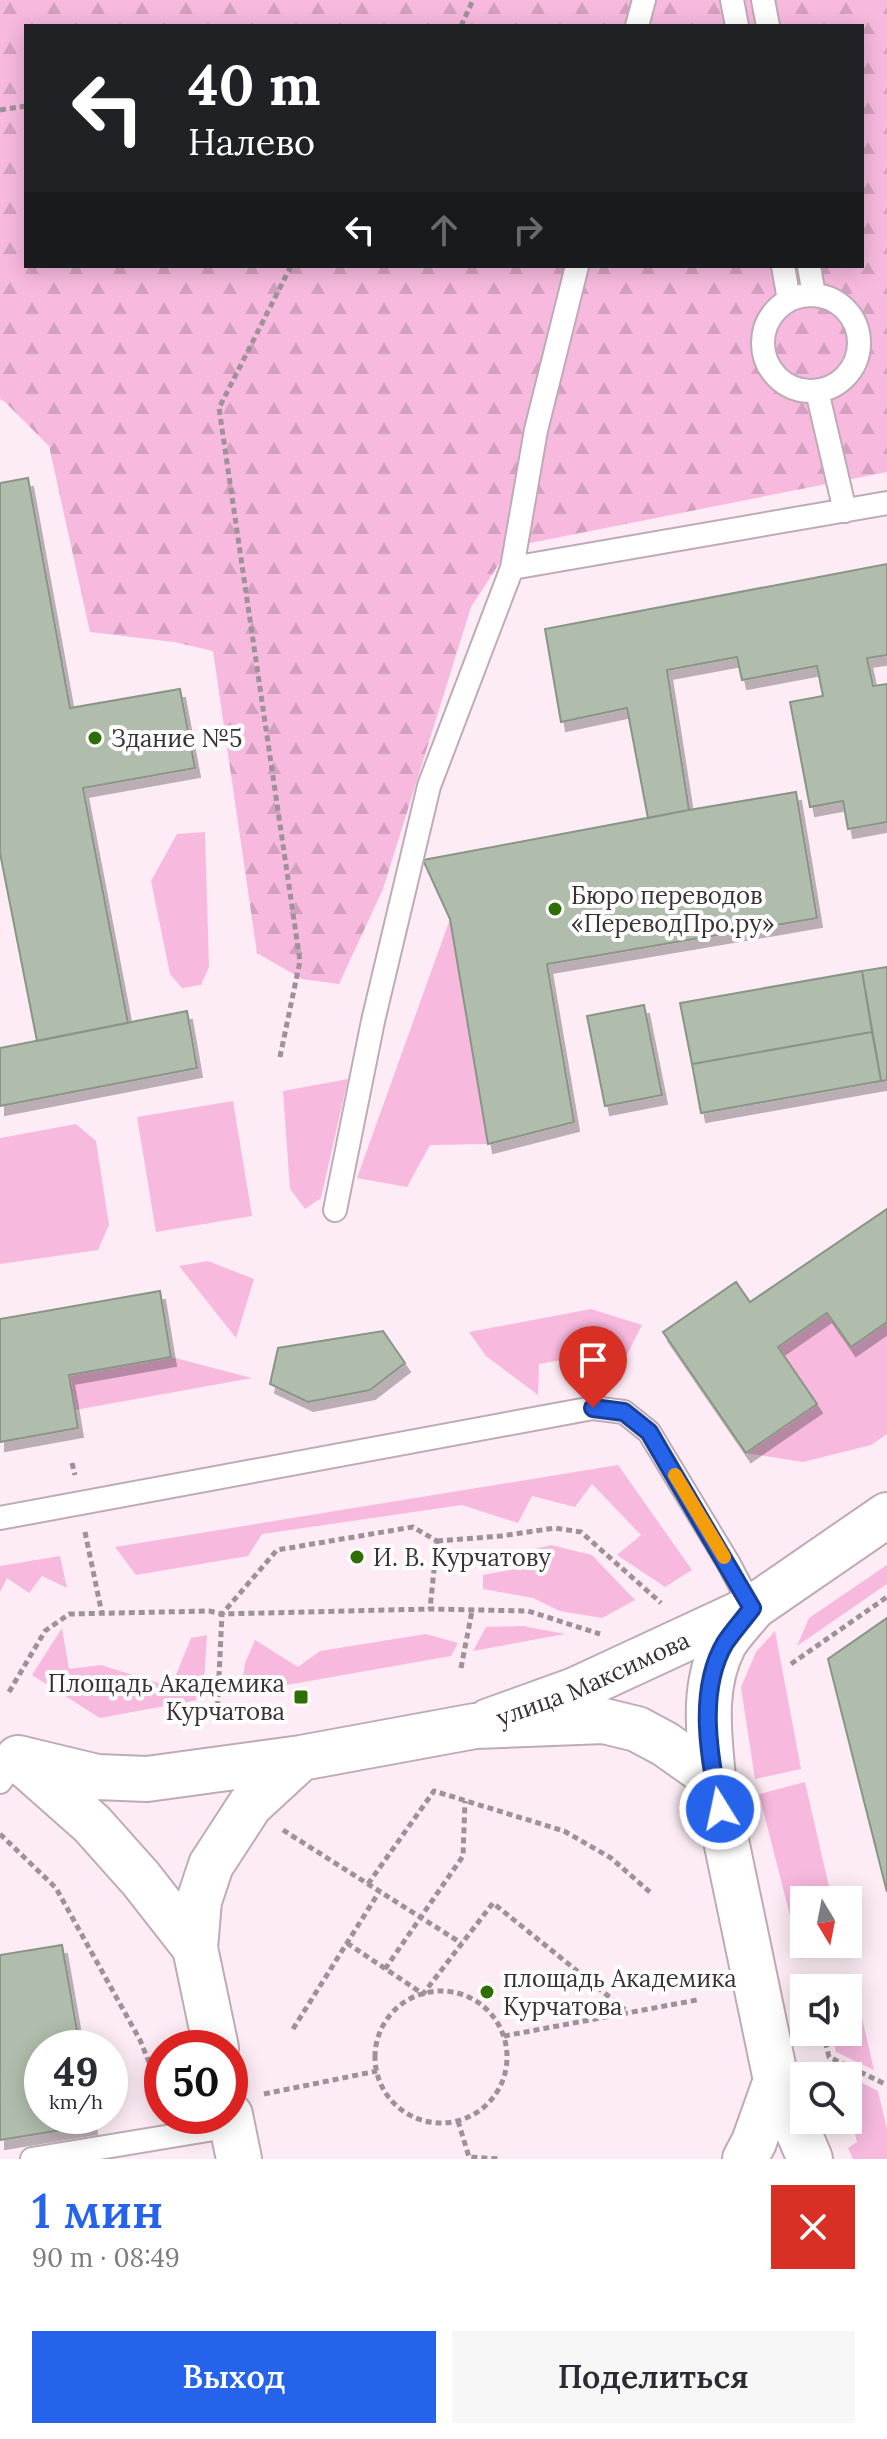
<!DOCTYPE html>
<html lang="ru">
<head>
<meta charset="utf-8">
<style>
	:root { --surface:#fff; --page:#f7f7f7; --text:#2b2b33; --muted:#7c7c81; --accent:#2563eb }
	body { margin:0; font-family:Lora,serif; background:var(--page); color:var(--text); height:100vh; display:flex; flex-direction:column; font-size:30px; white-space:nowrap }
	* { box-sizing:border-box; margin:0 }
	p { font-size:26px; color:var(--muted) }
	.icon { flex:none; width:44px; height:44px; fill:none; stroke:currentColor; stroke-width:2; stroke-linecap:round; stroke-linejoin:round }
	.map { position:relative; height:2159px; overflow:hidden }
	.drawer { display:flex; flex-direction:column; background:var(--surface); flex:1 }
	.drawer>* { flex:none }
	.hud { position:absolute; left:24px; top:24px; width:840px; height:244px; border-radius:0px; box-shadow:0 4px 20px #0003; background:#202124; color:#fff; overflow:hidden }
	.needle { width:52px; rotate:170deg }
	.buttons { position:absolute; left:790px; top:1886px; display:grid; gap:16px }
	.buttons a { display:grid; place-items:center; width:72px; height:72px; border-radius:0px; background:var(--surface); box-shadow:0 4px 20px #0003; font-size:40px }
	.speed { position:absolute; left:24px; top:2030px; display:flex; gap:16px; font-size:40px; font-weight:700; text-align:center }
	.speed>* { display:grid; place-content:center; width:104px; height:104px; border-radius:50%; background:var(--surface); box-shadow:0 4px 20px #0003; line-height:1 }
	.speed small { font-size:20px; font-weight:400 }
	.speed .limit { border:12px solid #d22; background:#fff; color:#111 }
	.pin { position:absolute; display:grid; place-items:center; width:68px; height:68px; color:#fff; margin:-82px -34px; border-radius:50% 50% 50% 0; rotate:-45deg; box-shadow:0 0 8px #0007 }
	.pin .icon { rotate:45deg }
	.me { position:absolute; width:88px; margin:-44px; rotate:350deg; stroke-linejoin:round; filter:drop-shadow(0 0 6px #0008) }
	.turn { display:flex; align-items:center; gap:28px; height:168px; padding:0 32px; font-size:36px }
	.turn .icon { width:104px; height:104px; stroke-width:2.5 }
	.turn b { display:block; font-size:56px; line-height:68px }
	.lanes { display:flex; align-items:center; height:76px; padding:0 32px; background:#0003; justify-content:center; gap:40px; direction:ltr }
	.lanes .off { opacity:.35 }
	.round { display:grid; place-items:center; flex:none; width:84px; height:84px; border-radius:0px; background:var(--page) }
	.head { display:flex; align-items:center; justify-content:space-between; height:136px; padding:0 32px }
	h1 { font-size:48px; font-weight:600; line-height:60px; color:var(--accent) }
	.button { display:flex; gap:16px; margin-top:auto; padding:16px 32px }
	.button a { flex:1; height:92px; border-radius:0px; background:var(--accent); color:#fff; font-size:32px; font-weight:600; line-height:92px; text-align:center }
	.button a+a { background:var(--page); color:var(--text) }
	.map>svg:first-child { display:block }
</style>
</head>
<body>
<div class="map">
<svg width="887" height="2159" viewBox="0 0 887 2159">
	<defs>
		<pattern id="forest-firs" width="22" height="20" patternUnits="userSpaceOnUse" patternTransform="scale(2)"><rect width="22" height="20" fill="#f7b9de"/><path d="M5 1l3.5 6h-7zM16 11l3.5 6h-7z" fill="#d4a0bf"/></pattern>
		<filter id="shadow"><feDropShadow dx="5" dy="9" stdDeviation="0" flood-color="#0004"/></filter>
	</defs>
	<rect width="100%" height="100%" fill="#fdecf5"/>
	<!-- grass -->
	<path fill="#f7b9de" d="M205,832L209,967L201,985L182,988L170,974L151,881L177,834Z
		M450,919L488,1144L430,1145L407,1187L357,1178Z
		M348,1079L321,1198L305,1209L290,1189L283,1091Z
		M233,1101L252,1216L156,1232L137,1117Z
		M76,1124L96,1141L109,1225L98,1250L0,1264V1138Z
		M208,1261L254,1279L236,1338L179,1266Z
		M591,1309L642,1325L613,1382L592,1355L539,1364L538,1395L486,1356L469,1332Z
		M827,1313L887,1322V1434L871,1445L803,1462L746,1453L817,1404L778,1347Z
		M171,1357L252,1378L75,1410L69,1375Z
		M618,1465L692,1570L665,1587L617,1555L641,1535L592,1484L575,1507L532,1496L518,1523L462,1505L262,1534L248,1556L136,1575L115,1547Z
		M551,1545L592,1555L635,1600L602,1618L560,1611L533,1598L483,1589V1575L521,1568L535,1549Z
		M60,1556L67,1588L42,1576L29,1593L7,1578L0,1592V1566Z
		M887,1565V1584L797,1646L809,1618Z
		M523,1626L565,1634L473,1651L486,1627Z
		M62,1628L69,1669L101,1665L171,1687L191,1638L207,1635L203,1699L100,1718L32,1675Z
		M775,1631L801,1769L755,1779L741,1687L756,1652Z
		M426,1634L458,1643L451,1656L241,1693L245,1663L255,1640L298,1667L320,1651Z
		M805,1782L832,1900H804V1944H842L843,1946L801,1959L759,1794Z
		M853,1979L874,2070L836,2052L831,2032H848V1988H821L820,1986Z
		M848,2076L878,2091L887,2129V2159H853L848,2148L857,2142L848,2106Z"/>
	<!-- forest -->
	<path fill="url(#forest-firs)" fill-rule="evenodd" d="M0,0H887V472L510,547L471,607L383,889L339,984L302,979L257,953L213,651L174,642L90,632L49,446L5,402L0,399ZM26,26H862V266H26Z"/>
	<!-- building -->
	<path fill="#b0bdac" stroke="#899585" stroke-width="2" filter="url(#shadow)" d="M28,478L70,708L180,689L195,768L83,788L128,1023L37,1041L0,853V483Z
		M887,564V655L867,658L873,686L887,684V822L848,829L843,801L810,807L790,702L823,696L817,666L742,680L737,657L667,670L689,810L648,818L627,708L561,722L545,629Z
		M796,792L817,918L547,964L574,1122L488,1144L450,919L423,860L689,810Z
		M887,967V1080L881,1081L862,971Z
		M862,971L872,1032L692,1064L680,1003Z
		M644,1005L662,1095L605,1106L587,1016Z
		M187,1011L197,1068L0,1106V1048Z
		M872,1032L881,1081L701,1113L692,1064Z
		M887,1209V1322L851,1347L827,1313L778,1347L817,1404L746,1453L663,1332L736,1282L750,1302Z
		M160,1291L171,1357L69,1375L78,1428L0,1442V1319Z
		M383,1331L405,1363L370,1390L308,1402L270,1384L278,1348Z
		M887,1618V1892L828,1659Z
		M62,1945L80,2048H42V2116H91L92,2125L0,2140V1955Z"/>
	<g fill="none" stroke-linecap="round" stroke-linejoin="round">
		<!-- service casing -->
		<g stroke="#bfabb6" stroke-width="26">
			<path id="service" d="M732,0L737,26
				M763,0L768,26
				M637,26L644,0
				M783,266L789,300
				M809,266L814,295
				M763 343a48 48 0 1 1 96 0a48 48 0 1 1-96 0Z
				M817,391L845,511
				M512,568L887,503
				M335,1210L373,1021L429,786L512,568L536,430L577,266
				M0,1518L593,1408L624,1412L649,1432L729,1564L752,1608
				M0,1782L18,1758
				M32,2159L232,2126"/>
		</g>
		<!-- tertiary casing -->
		<g stroke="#bfabb6" stroke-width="48">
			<g id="tertiary">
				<path id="s1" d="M489,1721L575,1690L752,1608L887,1515"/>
				<path d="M713,1778C709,1734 702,1686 724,1644C731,1632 742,1621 751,1610"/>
			</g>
		</g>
		<!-- secondary casing -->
		<g stroke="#bfabb6" stroke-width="48">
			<path id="secondary" d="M18,1758L97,1777L147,1779L301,1758L475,1726L604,1721L637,1729L665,1744L713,1778L776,2080L754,2142L745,2159
				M23,1763L92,1824L141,1879L195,1948
				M216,2048L195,1948L199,1901L211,1865L250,1805L301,1758
				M776,2080L810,2159
				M230,2115L239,2159"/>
		</g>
		<!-- path -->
		<path stroke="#9e9298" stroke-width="5" stroke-dasharray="6 4" stroke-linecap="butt" d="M461,26L473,0
			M0,110L26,106
			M280,1057L300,961L219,408L291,266
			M72,1463L75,1475
			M85,1532L102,1614
			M437,1541L501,1536L555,1528L581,1532L661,1603
			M791,1664L887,1597
			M461,1668L472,1611
			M9,1692L45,1631L69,1614L209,1611L222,1614L430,1609L528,1611L600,1634
			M217,1717L222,1614L277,1550L413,1527L437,1541L430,1609
			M283,1830L461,1943
			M0,1834L56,1888L140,2040L162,2094
			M368,1884L434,1791L564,1831L611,1858L652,1894
			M347,1943L423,1994L493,1903L628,2012
			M385,1969L463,1856L465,1801
			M810,1978L813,1988
			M375 2057a66 66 0 1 1 132 0a66 66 0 1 1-132 0Z
			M293,2029L379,1892
			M823,2032L829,2057L887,2085
			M504,2036L697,2000
			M264,2094L377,2071
			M458,2121L469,2157L500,2159"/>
		<!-- service -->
		<use href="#service" stroke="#fff" stroke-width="22"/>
		<!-- tertiary -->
		<use href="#tertiary" stroke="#fff" stroke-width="44"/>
		<!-- secondary -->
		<use href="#secondary" stroke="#fff" stroke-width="44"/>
	</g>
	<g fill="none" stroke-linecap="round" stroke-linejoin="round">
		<!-- route casing -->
		<g stroke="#184099" stroke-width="20">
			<path id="route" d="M593,1408L624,1412L649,1432L752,1608C744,1619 733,1631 725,1643C697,1690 709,1758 720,1809"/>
		</g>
		<!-- route -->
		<use href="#route" stroke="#2563eb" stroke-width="14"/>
		<!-- slow -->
		<path stroke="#f59e0b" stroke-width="14" d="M675,1475L724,1557"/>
	</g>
	<!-- markers -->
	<g fill="#2e6f04" stroke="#fefefe" stroke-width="3">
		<circle cx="95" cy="738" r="8"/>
		<circle cx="555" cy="909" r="8"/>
		<circle cx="357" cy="1557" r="8"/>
		<rect x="293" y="1689" width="16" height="16" rx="4"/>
		<circle cx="487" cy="1992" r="8"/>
	</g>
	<g text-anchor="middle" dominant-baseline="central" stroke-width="8" stroke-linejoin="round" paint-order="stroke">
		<!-- poi labels -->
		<g font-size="24" fill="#393135" stroke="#fefefe" text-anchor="start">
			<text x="111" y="738">Здание №5</text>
			<text x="571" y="895">Бюро переводов<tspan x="571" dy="28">«ПереводПро.ру»</tspan></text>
			<text x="373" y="1557">И. В. Курчатову</text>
			<text x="285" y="1683" text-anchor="end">Площадь Академика<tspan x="285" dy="28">Курчатова</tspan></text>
			<text x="503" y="1978">площадь Академика<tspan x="503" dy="28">Курчатова</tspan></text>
		</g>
		<!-- street labels -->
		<g font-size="24" fill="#393135" stroke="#fefefe">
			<text stroke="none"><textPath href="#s1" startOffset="112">улица Максимова</textPath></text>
		</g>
	</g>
</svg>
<div class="buttons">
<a><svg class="needle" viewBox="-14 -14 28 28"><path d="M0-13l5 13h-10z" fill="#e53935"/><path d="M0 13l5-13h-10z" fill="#7c7c81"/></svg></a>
<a><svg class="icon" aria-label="sound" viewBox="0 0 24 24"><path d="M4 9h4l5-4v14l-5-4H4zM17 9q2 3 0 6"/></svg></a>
<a><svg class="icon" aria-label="search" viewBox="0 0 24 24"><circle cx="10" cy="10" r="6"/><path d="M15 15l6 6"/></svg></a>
</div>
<div class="speed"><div>49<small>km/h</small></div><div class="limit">50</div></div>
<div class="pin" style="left:593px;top:1408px;background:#d93025"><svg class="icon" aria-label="arrive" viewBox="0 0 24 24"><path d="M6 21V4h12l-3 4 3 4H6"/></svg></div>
<svg class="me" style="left:720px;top:1809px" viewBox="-20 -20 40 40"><circle r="17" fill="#2563eb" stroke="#fff" stroke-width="3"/><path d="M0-11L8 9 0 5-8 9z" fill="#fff"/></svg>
<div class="hud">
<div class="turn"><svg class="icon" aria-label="left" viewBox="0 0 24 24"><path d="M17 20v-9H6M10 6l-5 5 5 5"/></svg><div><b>40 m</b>Налево</div></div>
<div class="lanes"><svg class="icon" aria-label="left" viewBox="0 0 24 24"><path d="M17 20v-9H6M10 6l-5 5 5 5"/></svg><svg class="icon off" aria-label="ahead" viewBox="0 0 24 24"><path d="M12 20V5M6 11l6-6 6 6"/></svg><svg class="icon off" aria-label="right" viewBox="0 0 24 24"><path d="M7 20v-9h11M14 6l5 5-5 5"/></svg></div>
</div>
</div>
<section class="drawer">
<div class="head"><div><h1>1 мин</h1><p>90 m · 08:49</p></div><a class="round" style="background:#d93025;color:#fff"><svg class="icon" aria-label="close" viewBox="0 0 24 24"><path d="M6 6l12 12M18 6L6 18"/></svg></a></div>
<div class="button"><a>Выход</a><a>Поделиться</a></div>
</section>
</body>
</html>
